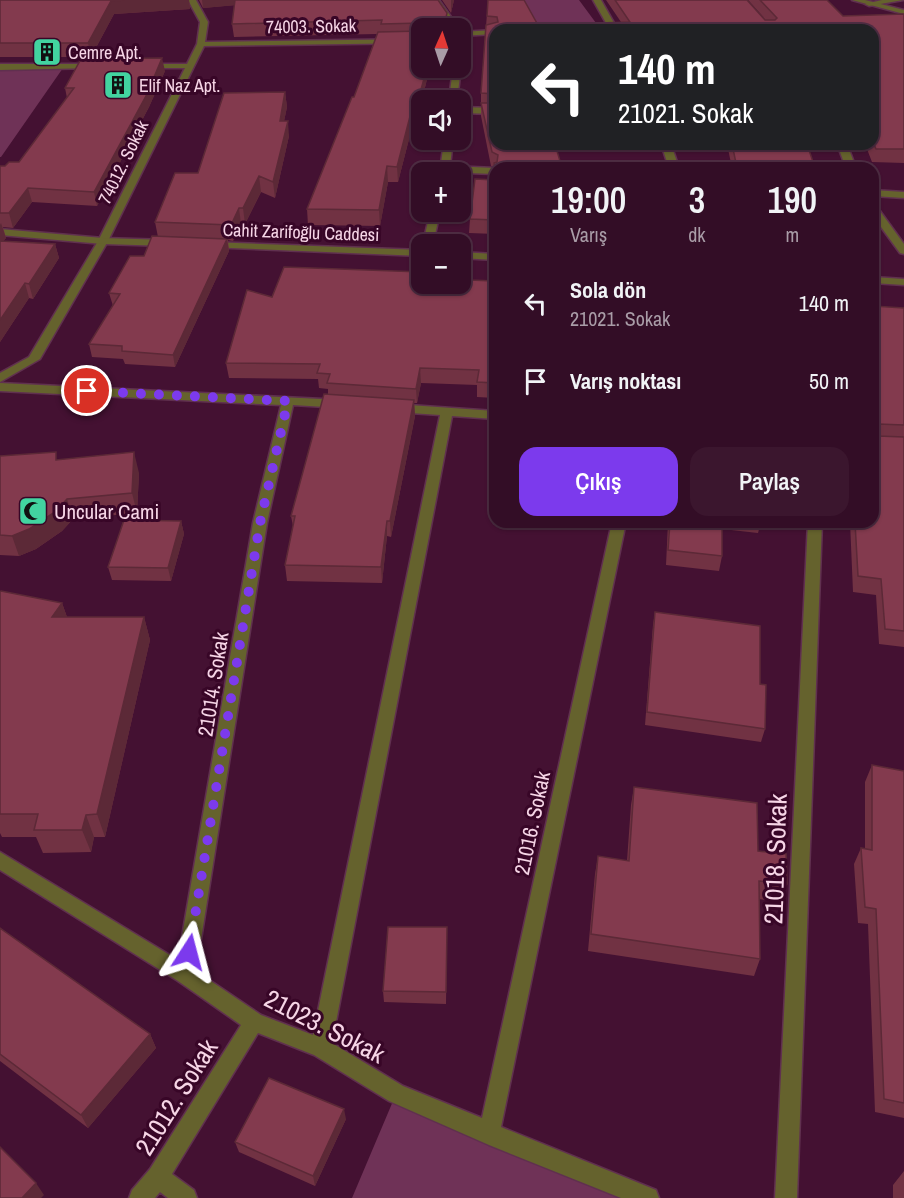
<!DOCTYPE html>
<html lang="tr">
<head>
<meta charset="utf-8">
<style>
	:root { --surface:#330d26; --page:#3b162e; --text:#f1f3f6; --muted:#a99ca7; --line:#4e2d43; --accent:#7c3aed }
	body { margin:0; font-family:"Archivo Narrow",sans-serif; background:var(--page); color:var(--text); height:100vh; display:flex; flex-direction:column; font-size:22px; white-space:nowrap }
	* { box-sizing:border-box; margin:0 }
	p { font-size:20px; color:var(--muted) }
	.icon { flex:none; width:33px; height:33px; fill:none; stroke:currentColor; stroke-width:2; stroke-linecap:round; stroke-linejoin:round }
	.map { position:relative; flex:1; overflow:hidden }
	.side { position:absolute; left:489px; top:162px; width:390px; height:366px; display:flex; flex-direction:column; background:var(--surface); border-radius:18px; box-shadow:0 2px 4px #0004,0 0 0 2px var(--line) }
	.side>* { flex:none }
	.banner { position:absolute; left:489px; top:24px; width:390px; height:126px; border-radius:18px; box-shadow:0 2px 4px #0004,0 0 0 2px var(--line); background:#202124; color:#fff; overflow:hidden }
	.needle { width:39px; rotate:3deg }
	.controls { position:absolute; left:411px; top:18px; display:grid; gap:12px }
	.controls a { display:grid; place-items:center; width:60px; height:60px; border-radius:12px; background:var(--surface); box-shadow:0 2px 4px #0004,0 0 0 2px var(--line); font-size:30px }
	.pin { position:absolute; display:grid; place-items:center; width:51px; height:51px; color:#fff; margin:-26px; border:3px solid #fff; border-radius:50%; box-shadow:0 2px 6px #0007 }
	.me { position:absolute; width:66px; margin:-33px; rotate:9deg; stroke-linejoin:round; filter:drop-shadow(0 0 4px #0008) }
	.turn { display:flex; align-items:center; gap:21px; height:126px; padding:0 30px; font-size:27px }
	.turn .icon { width:78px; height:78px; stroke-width:2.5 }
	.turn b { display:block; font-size:42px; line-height:51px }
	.eta { display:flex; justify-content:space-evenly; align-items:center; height:102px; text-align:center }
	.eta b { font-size:36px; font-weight:600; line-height:42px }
	.primary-button { display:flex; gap:12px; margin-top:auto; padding:12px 30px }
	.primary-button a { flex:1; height:69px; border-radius:18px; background:var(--accent); color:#fff; font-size:24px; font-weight:600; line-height:69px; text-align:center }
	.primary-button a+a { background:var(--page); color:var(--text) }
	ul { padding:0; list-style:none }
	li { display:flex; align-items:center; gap:18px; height:78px; padding:0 30px }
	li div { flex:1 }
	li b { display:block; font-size:22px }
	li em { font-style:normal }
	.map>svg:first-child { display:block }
</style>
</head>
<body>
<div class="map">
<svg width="904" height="1198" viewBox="0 0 904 1198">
	<rect width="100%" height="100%" fill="#441132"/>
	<!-- green -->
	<path fill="#6f3257" d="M516,0H579L596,23L534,28Z
		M0,68H63L1,157H0Z
		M396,1094L648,1198H352Z"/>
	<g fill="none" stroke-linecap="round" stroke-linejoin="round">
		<!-- pedestrian casing -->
		<g stroke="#60304f" stroke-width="3">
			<path id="pedestrian" d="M882,0H903L869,6L865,4Z"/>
		</g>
		<!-- minor casing -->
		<g stroke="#60304f" stroke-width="3">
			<path id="minor" d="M188,0H196L208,22L205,42L422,39V43L204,46L108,241L40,359L0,382V373L29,357L98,241L185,68H144L140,66L144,64H187L197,44L200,22Z
				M431,0H439L459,28H451Z
				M593,0H601L618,30H610Z
				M852,0H865L904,10V14Z
				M495,30V34L460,36V32Z
				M0,64H96L100,66L96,68L0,70Z
				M460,67L461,68L457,100H449L453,68Z
				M460,107L495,108V114L460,113Z
				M444,140H453L450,166L495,168V174L440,172Z
				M661,144H671L679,168H669Z
				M837,144H847L856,168H846Z
				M873,190L904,192V198L873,196Z
				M873,206L877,207L904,244V254L900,253L873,216Z
				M430,212H440L433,244H423Z
				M0,383L342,400L348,404L342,408L293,405L267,523L196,971L261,1015L313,1035L440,415L395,412L389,408L395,404L495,411V419L452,416L332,1043L403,1086L482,1118L612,522H626L501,1127L656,1190L659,1198H621L489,1145L389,1101L314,1055L258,1033L172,1174L194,1190L197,1198H168L160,1192L155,1198H129L132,1190L150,1169L241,1025L178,981L0,870V852L178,960L253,523L281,405L0,391Z
				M808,522H822L797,1198H775Z"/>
		</g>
		<!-- tertiary casing -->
		<g stroke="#60304f" stroke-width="3">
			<path id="tertiary" d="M0,229L103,238L168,240L173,243L168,246L103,244L0,235Z
				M210,242L422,250V256L206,247V243Z
				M460,252L495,254V260L460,258Z
				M873,277L904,279V285L873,283Z"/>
		</g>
		<!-- pedestrian -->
		<use href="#pedestrian" fill="#65622d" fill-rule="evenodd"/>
		<!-- minor -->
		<use href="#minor" fill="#65622d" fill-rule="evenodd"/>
		<!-- tertiary -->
		<use href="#tertiary" fill="#65622d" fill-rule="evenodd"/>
	</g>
	<!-- wall -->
	<path fill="#713243" d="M0,0H189L190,9L114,14L91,57H0Z
		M199,0H438L448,27L447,28H422V68H437L435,76L428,75L420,108H417L398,182H388L380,226L308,225L307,209L354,97L377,34L234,37L232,24L235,5L203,8Z
		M442,0H454L451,13Z
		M488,0L538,25L621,22L606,0H747L766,20L748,0H827L843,16L904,14V163L872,162L865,144H873V30H495V144H555L495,168V234L469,233L470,219L494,180V167L491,166L481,116V93Z
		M165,71L149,107L97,206L32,202L13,228L3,227L6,238L3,241L55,244L59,258L33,299L29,298L0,342V166H5L19,162L67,98L65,88Z
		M285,92L287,107L284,121L289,136L275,198L261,192L245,224H241L233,241L228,240L229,251L175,367L125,364L123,359L92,357L89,344L113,306L109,293L144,256L158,237L155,222L198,173Z
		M727,144H807L815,168H732Z
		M469,280L495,281V398L477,397V385L421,383L417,403H414L415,416L391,537L387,536L382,583L287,581L285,565L293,526L291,516L328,394V389L319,388L318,379L229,378L226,363L272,297Z
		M873,306L904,308V647L879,644L876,595L853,592L850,522H873Z
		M0,456L58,460L139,473L137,513L73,519L62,531L36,549L19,556L0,555Z
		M181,521L184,534L171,581L112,580L108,567Z
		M663,522H761L758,533L722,529V556L719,571L666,565L668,523Z
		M0,592L62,603L67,617H144L150,640L105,837H94L91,852L43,853L36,837H2L0,833Z
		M655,612L760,684L765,729L761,742L645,725L653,625Z
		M872,765L904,771V1118L875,1112L868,924L858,923L854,864L861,848L865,849V782Z
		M634,787L758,851L787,884L780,902L759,899L760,959L754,976L588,951L595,874L598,856L627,861L631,805Z
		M447,927L446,1004L384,1002L383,991Z
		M0,928L150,1034L156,1048L88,1128L0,1061Z
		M346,1119L315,1186L239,1152L235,1142Z
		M904,1171V1198H893V1185Z"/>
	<!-- shaded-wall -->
	<path fill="#5c2937" d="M125,0H189L190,9L114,14L91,57L88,43L111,1Z
		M202,0H238V5L203,8Z
		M451,0H454L451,13Z
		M447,13V28H444Z
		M162,58L165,71L149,107L97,206L94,192Z
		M427,68H428V75L420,108V93Z
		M285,92L287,107L281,136L280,121Z
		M416,93L417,108L398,182L397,167Z
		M288,121L289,136L275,198L273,182Z
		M387,166L388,182L380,226L379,210Z
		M259,176L261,192L245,224L243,208Z
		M28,188L32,202L13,228L9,213Z
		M239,208L241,224L233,241L231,225Z
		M1,223L6,238L0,245V225Z
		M227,239L229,251L175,367L173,355Z
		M55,244L59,258L33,299L29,284Z
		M25,283L29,298L0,342V320Z
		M420,368L421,383L417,403L416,389Z
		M414,400L415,416L391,537L390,521Z
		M134,452L139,473L137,513L132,493Z
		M67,499L73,519L62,531L36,549L19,556L12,536Z
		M181,521L184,534L171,581L168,568Z
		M387,521V536L382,583L381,567Z
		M62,603L70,626L52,617Z
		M144,617L150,640L105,837L97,814Z
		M86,815L94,837L91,852L82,830Z
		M150,1034L156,1048L88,1128L81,1115Z
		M344,1109L346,1119L315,1186L313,1176Z
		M36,1183L44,1195L41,1198H22Z"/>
	<!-- building -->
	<path fill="#833a4e" stroke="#5c2937" stroke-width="1.5" d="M0,0H125L111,1L88,43H0Z
		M235,0H438L447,13L444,28H423L424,25L422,23L381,24L382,20L232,24Z
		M488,0H524L538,25L630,22L615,0H747L765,20H775L777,18L760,0H827L843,16L904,14V149H876L873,142V30H495V94L481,93L486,25L498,22L497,17L487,16Z
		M422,31V68H427L420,93H416L397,167L387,166L379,210L307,209L352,97H354L378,32Z
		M162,58L147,94L94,192L28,188L9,213H0V166H5L9,162H19L74,88H65L81,59Z
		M285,92L280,121H288L273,182L259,176L243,208H239L231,225L155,222L175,173H198L224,93Z
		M481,103H495V144H555L562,168H495V169L494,163L497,162L498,155L492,152Z
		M732,144H807L815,168H737Z
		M475,179L495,180V220L470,219Z
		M152,236L227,239L173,355L122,351V346L89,344L120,294L109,293L130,256H144Z
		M0,241L55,244L29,284L25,283L0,320Z
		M284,267L422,272V284H460V277H469V280L495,281V383L477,382L479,370L420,368L416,389L327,383L330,374L317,373L320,364L226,363L247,290L272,297Z
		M873,306L904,308V425L878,424L875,426L878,436L904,437V631L885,629L881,579L858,576L855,522H873Z
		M324,394L414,400L390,521H387L381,567L285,565L295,516H291Z
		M56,452V460L134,452L132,493L67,499L56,511L29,529L12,536L0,535V456Z
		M124,520L181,521L168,568L108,567Z
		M670,522H722V556L668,550Z
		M1,591L62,603L52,617H144L97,814L86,815L82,830H34L38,814H0V592Z
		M655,612L760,626V684L766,685L765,729L647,712Z
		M872,765L904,771V1103L884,1099L876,909L865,907L861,848L872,850Z
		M634,787L757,803L758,851L786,854L787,884L759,881L760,959L591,934L598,856L629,861Z
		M388,927H447L446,992L383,991Z
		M0,928L150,1034L81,1115L0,1054Z
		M269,1078L344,1109L313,1176L235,1142Z
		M0,1147L36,1183L22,1198H0Z"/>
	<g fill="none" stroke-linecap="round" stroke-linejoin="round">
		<!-- route -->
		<path stroke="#7c3aed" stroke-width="10" stroke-dasharray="0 18" d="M87,391L288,401L260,523L189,952"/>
	</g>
	<!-- icons -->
	<defs>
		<g id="building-square" transform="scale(1.5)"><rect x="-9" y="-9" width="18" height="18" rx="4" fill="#42d4a0" stroke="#380627"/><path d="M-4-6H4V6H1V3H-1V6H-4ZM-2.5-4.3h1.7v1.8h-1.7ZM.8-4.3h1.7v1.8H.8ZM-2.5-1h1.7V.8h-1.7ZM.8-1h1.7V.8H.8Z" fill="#111"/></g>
		<g id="mosque-square" transform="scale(1.5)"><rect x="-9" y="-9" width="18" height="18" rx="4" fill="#42d4a0" stroke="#380627"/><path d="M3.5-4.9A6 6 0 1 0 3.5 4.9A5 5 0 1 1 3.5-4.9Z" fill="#111"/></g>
	</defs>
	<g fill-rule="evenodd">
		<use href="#building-square" x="47" y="52"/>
		<use href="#building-square" x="118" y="85"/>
		<use href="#mosque-square" x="33" y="511"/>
	</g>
	<g text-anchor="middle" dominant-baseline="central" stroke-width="6" stroke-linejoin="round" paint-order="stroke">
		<!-- far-street labels -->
		<g font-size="18" fill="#f6d5e6" stroke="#380627">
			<text transform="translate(311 26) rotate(-1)">74003. Sokak</text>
			<text transform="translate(123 162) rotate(-64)">74012. Sokak</text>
			<text transform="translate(301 232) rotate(2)">Cahit Zarifoğlu Caddesi</text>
		</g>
		<!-- far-poi labels -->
		<g font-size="18" fill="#f6d5e6" stroke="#380627" text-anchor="start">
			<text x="68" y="52">Cemre Apt.</text>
			<text x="139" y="85">Elif Naz Apt.</text>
		</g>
		<!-- poi labels -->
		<g font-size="21" fill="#f6d5e6" stroke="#380627" text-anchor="start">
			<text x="54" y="511">Uncular Cami</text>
		</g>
		<!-- street labels -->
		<g font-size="21" fill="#f6d5e6" stroke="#380627">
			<text transform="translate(213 684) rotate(-81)">21014. Sokak</text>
			<text transform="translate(532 823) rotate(-78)">21016. Sokak</text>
		</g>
		<!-- near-street labels -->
		<g font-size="26" fill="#f6d5e6" stroke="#380627">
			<text transform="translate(775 859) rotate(-88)">21018. Sokak</text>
			<text transform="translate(325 1026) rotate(27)">21023. Sokak</text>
			<text transform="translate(176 1097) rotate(-58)">21012. Sokak</text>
		</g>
	</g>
</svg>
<div class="controls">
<a><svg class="needle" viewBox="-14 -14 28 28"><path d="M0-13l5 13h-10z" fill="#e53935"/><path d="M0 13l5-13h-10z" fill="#a99ca7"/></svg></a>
<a><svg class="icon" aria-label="sound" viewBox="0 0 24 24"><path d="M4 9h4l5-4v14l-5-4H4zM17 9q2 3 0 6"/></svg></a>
<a>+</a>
<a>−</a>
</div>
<div class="pin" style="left:87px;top:391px;background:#d93025"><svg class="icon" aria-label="arrive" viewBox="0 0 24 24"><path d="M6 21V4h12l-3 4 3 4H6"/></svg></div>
<svg class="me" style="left:189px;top:952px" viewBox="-20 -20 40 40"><path d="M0-17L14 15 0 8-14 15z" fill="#7c3aed" stroke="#fff" stroke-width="4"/></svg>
<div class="banner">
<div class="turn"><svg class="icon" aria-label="left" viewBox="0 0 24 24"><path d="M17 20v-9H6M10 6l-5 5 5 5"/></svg><div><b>140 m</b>21021. Sokak</div></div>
</div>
<section class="side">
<div class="eta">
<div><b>19:00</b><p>Varış</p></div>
<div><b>3</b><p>dk</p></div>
<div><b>190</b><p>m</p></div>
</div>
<ul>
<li><svg class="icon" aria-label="left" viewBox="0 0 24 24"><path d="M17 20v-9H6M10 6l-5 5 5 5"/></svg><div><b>Sola dön</b><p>21021. Sokak</p></div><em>140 m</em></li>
<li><svg class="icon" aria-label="arrive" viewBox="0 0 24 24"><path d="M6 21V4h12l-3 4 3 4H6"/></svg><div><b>Varış noktası</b></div><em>50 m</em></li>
</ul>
<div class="primary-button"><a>Çıkış</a><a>Paylaş</a></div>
</section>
</div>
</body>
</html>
